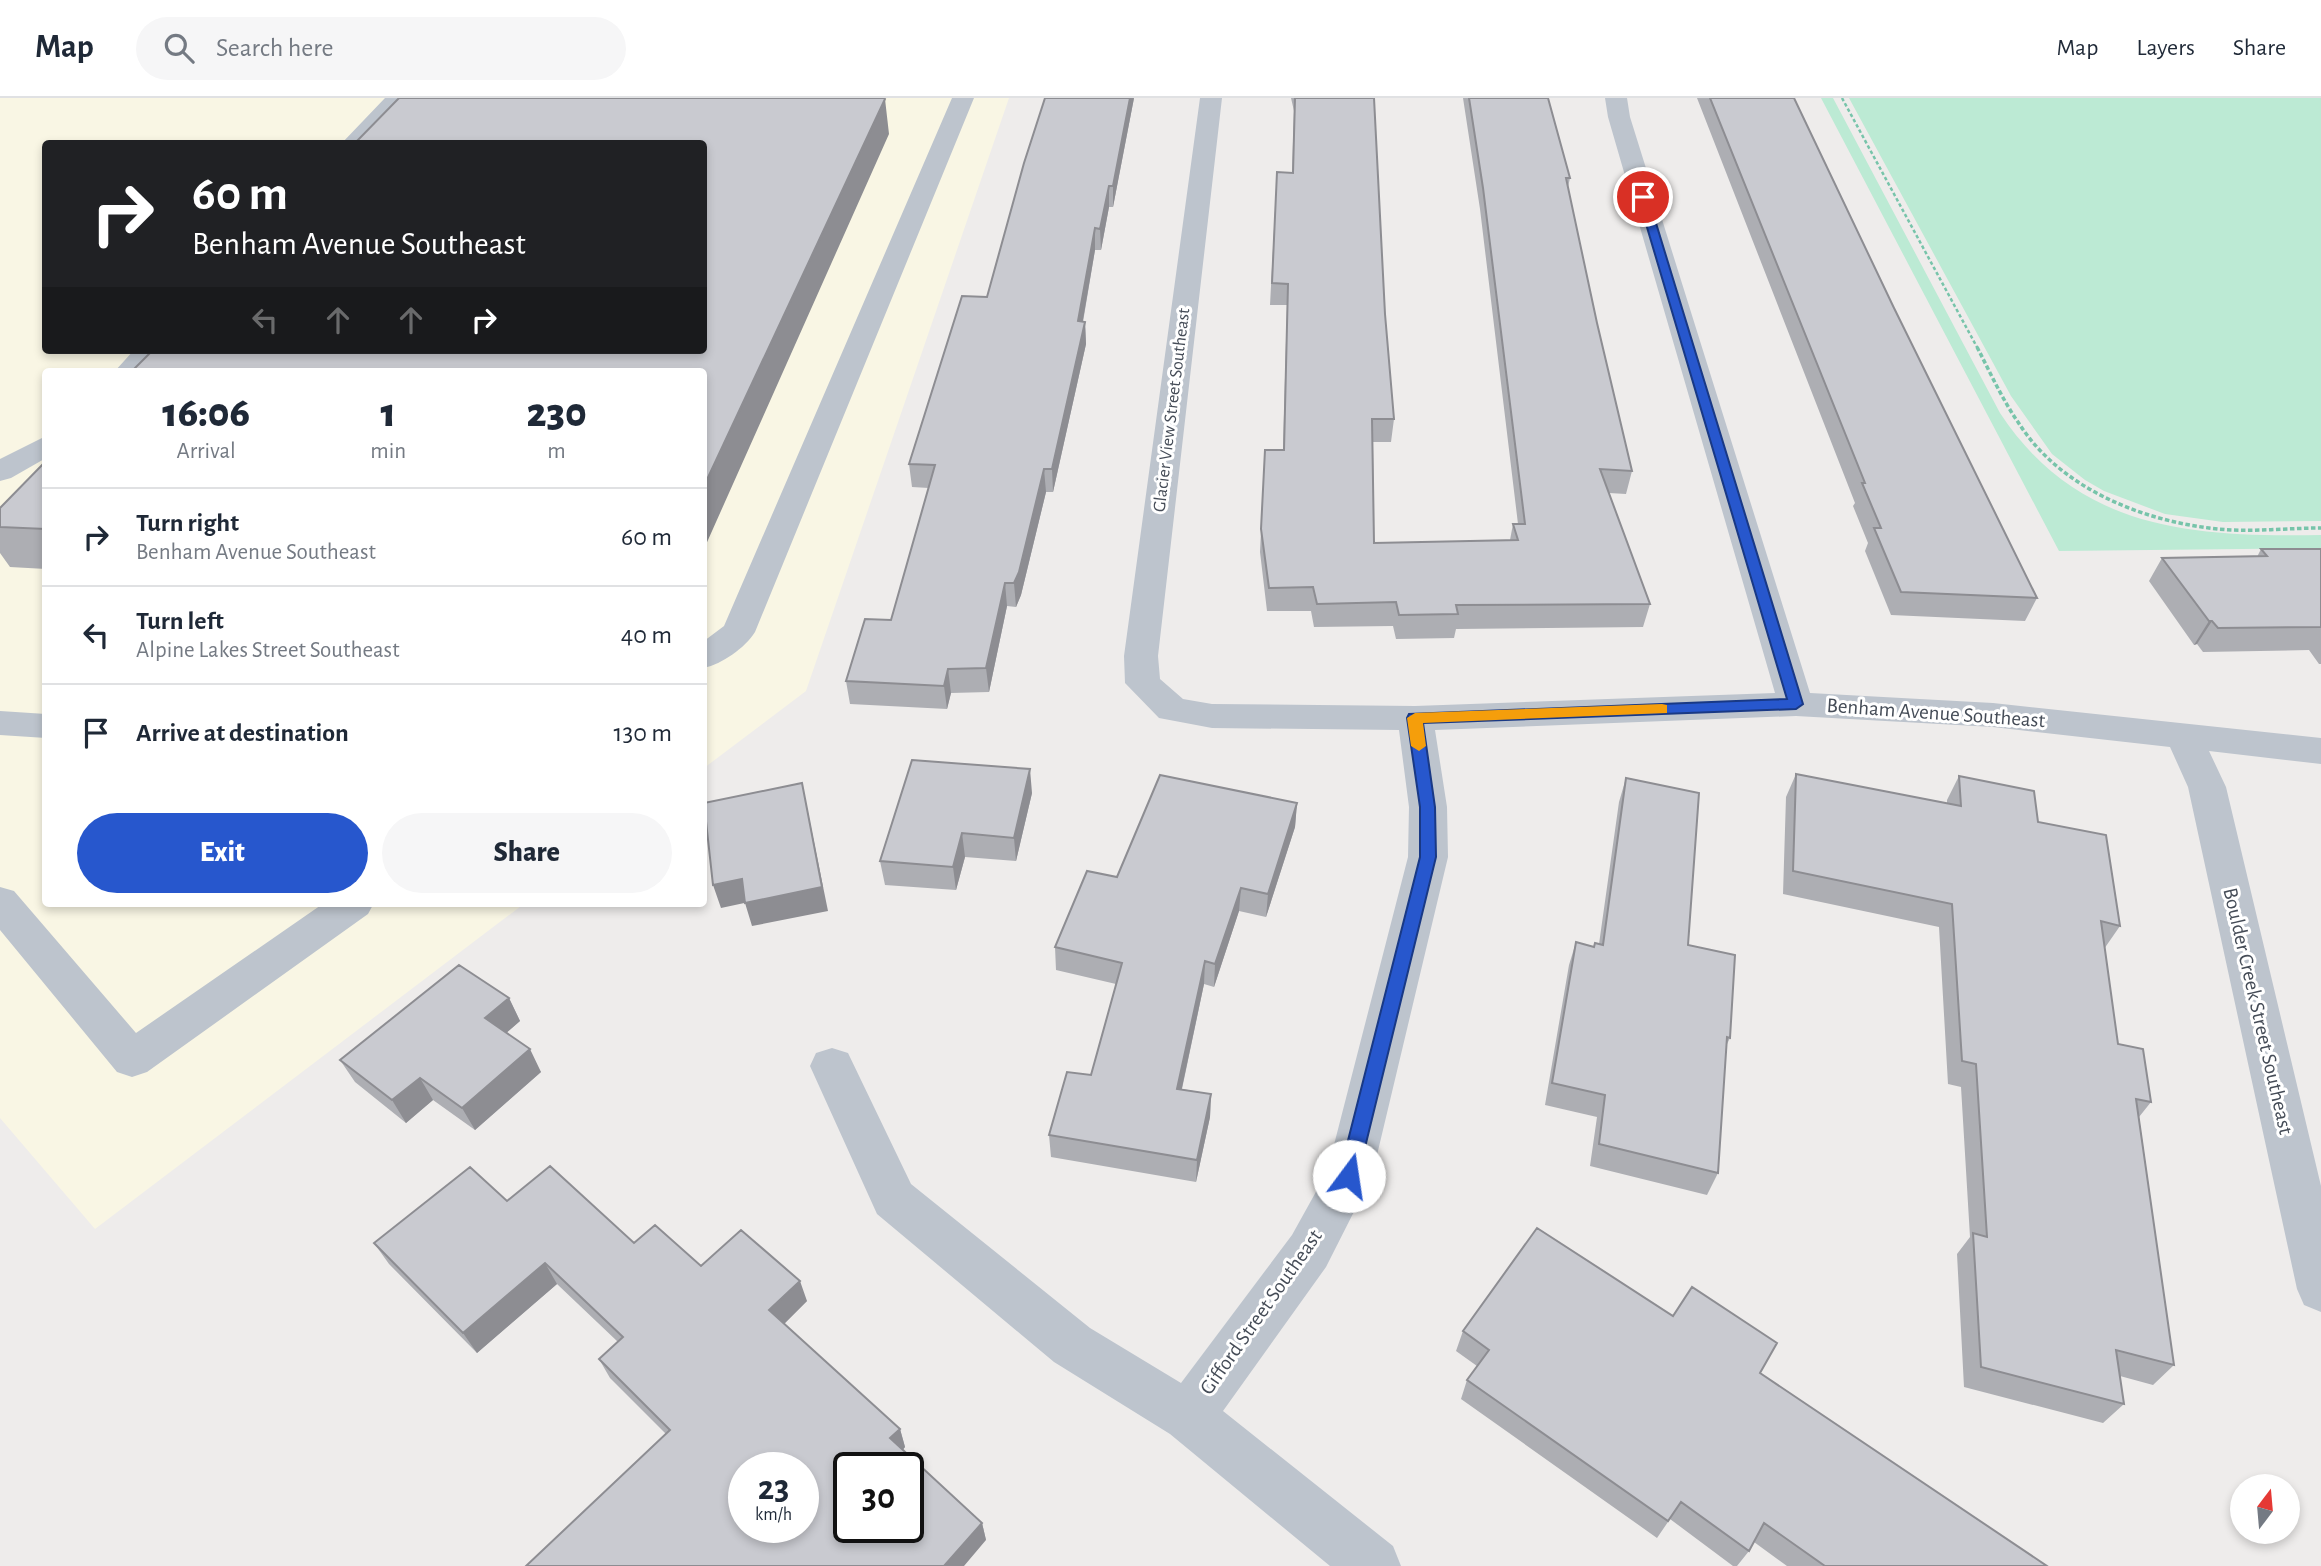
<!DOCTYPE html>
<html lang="en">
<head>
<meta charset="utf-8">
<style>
	:root { --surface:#fff; --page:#f6f6f7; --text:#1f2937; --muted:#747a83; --line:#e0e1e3; --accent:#2757cd }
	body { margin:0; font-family:"Alegreya Sans",sans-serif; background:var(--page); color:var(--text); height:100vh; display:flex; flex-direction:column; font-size:26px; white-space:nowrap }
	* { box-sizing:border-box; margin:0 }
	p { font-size:23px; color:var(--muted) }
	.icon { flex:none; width:38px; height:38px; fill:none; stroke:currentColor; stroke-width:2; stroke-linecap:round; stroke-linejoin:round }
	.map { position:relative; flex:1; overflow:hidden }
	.details { position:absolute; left:42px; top:270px; width:665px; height:539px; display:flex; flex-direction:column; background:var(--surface); border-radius:7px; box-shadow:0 4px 10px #0003 }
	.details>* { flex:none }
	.top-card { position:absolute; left:42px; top:42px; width:665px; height:214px; border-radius:7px; box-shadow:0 4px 10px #0003; background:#202124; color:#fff; overflow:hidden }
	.needle { width:46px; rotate:16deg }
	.controls { position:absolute; left:2230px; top:1376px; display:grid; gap:14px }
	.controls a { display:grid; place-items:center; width:70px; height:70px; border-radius:50%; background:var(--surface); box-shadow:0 4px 10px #0003; font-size:35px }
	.speed { position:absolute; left:728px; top:1354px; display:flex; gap:14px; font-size:35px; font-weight:700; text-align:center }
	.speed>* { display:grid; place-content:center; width:91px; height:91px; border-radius:50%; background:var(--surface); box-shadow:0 4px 10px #0003; line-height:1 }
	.speed small { font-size:18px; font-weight:400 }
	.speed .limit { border:4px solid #111; border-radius:10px; background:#fff; color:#111 }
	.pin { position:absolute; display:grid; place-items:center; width:60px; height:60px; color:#fff; margin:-30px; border:4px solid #fff; border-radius:50%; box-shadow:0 2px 7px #0007 }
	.me { position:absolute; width:77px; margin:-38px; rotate:14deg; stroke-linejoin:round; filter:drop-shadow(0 0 5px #0008) }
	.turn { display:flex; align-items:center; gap:24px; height:147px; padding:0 35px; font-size:32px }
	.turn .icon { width:91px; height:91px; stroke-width:2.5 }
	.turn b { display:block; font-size:49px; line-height:60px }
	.lanes { display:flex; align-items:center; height:66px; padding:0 35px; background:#0003; justify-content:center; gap:35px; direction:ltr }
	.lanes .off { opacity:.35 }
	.eta { display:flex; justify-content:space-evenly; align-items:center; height:119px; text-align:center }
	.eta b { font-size:42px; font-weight:800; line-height:49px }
	.button { display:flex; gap:14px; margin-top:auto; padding:14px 35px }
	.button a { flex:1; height:80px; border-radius:42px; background:var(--accent); color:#fff; font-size:28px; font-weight:800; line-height:80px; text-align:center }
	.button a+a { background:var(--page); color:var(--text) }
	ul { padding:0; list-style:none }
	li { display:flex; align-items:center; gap:21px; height:98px; padding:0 35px; border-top:2px solid var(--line) }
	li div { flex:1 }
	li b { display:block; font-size:26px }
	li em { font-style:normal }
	header { display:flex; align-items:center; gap:42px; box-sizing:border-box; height:98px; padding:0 35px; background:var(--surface); border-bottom:2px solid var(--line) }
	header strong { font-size:33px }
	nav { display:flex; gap:38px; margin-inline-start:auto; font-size:24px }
	.search { width:490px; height:63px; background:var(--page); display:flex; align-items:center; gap:18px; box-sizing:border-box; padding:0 24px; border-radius:38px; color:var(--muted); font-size:26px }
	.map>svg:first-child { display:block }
</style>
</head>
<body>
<header>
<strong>Map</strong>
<div class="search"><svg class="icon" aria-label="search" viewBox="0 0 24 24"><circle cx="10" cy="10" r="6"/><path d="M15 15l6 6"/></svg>Search here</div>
<nav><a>Map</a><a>Layers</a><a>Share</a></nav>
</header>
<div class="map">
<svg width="2321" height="1468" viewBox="0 0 2321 1468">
	<rect width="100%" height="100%" fill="#eeeceb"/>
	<!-- commercial -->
	<path fill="#f9f6e4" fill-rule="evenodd" d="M0,0H1009L806,593L704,670V273H46V805H525L95,1131L0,1020ZM46,46H704V252H46Z"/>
	<!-- green -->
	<path fill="#bcead4" d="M1821,0H1833L2000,315C2078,433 2193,439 2321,437V450L2059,453Z
		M1849,0H2321V423L2223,424L2165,416L2104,393L2085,382L2052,356L2011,298Z"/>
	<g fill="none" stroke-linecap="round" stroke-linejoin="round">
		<!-- path-far1 -->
		<path stroke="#77c4aa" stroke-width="2.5" stroke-dasharray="3.5 2.5" stroke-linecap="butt" d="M1842,0L1978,251"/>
		<!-- path -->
		<path stroke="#77c4aa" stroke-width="3.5" stroke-dasharray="4.5 2.5" stroke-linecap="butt" d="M1977,249C1990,274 2002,301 2018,324C2058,388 2137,421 2209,430C2246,435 2284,430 2321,430"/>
		<!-- minor -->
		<path fill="#bdc4cd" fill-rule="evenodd" d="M385,0H408L365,46H341Z
			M952,0H974L755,534C745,550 722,566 704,570V543L724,528Z
			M1200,0H1222L1158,558L1160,581L1183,601L1212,606L1415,608L1775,595L1608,19L1605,0H1627L1630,19L1810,595L1993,605L2321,640V666L2209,653L2226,689L2321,1088V1214L2304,1207L2297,1191L2188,689L2170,649L1993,629L1796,618L1435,632L1447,709L1448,759L1372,1078L1326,1169L1223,1313L1393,1448L1401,1468H1330L1170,1336L1054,1264L877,1116L810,968L816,955L832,950L848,955L911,1086L1090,1230L1181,1285L1292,1137L1327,1074L1408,759L1409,709L1399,632L1212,630L1159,620L1125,585L1124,558Z
			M134,252H164L145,273H115Z
			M46,338V360L11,380L0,383V361Z
			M0,613L46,616V640L0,637Z
			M0,789L14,793L136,935L324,805H374L368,816L147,974L132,979L117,974L0,832Z"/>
	</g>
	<!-- wall -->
	<path fill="#adaeb3" d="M1134,0L1113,109H1109L1101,152H1095L1083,224H1085L1086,246L1053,394H1046L1021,497L1016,509L1007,508L989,594L951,595L947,611L850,606L846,583L891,522L929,390L912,389L909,366L987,199Z
		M1291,0H1374L1385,216L1394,321L1391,344H1373L1374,445L1510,442L1513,426H1518L1480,111L1463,0H1548L1570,80L1568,89L1597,225L1632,373L1626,396L1609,395L1650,506L1643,529L1456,531L1454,540L1396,541L1393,528L1314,529L1311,513H1267L1260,454L1265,352H1283L1287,207H1270L1277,74L1292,75L1294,13Z
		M1697,0H1794L1894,210L2037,500L2025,523L1891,517L1865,453L1868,445L1853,408L1855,405Z
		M46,363V471L10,469L0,455V410Z
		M2261,451H2321V566H2319L2309,552L2203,554L2197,546L2194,547L2149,483L2162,460L2257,459Z
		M1796,676L1947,705V702L1959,678L2038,724L2120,828L2104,851L2118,946L2151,1004L2139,1019L2174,1267L2153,1287L2120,1278L2124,1306L2103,1325L1964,1289L1957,1156L1970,1139L1961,989L1948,986L1939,829L1783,796L1786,699Z
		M1626,680L1688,847L1730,940L1726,948L1718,1075L1707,1097L1590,1068L1597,1019L1545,1007L1569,867L1576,844L1594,849L1595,845L1599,846L1619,704Z
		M1032,695L1016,763L965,759L956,792L885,787L880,763Z
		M1297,705L1295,729L1266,819L1239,813L1214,889L1204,886L1182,991L1211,996L1210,1019L1196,1084L1051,1059L1049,1037L1091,977L1116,886L1056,872L1055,849L1117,779Z
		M509,900L520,923L506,935L541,974L475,1032L433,1002L406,1025L355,984L340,962Z
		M507,1103L807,1203L784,1226L900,1331L905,1349L903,1352L982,1425L986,1442L666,1336L610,1280L599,1261L618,1244L557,1186L477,1255L389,1166L374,1145Z
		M1463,1233L1760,1275L2047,1468H1787L1754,1444L1749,1453L1737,1468H1733L1670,1421L1657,1440L1461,1301L1467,1282L1477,1268L1456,1253Z"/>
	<!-- shaded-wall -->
	<path fill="#8d8d92" d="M1130,0H1134L1113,109V88Z
		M885,1L889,36L704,451V388Z
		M1109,88V109L1101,152L1100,131Z
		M1095,130V152L1079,245L1078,223Z
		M1085,224L1086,246L1053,394L1052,371Z
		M1044,371L1046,394L1021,497L1016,509L1014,485Z
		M1005,485L1007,508L989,594L986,570Z
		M2209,523H2212L2197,546L2194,547Z
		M948,571L951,595L947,611L944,588Z
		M1030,671L1032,695L1016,763L1014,740Z
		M802,685L828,813L752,828L745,805Z
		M1297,705L1295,729L1266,819L1268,796Z
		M962,735L965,759L956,792L953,769Z
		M742,781L749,804L721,810L713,787Z
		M1241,790L1239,813L1214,889L1215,866Z
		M1205,863L1204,886L1177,1013V991Z
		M509,900L520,923L497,943L485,920Z
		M530,951L541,974L475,1032L462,1010Z
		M420,980L433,1002L406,1025L392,1002Z
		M1211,996L1210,1019L1196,1084L1197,1062Z
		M545,1165L557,1186L477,1255L463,1235Z
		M800,1183L807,1203L777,1233L769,1212Z
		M900,1331L905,1349L896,1359L890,1340Z
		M982,1425L986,1442L964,1468H944Z"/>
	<!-- building -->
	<path fill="#c9cad0" stroke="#8d8d92" stroke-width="2" fill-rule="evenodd" d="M399,0H884L885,1L704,388V273H132L153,252H704V46H354Z
		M1045,0H1130L1113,88H1109L1100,131L1095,130L1078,223L1085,224L1052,371H1044L1019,474L1014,485H1005L986,570L948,571L944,588L846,583L865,521L891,522L935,367L909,366L962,198L987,199L1024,65Z
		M1295,0H1374L1385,216L1394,321H1372L1374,445L1518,442L1513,426H1525L1483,90L1469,0H1548L1570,80H1566L1597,225L1632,373L1600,371L1650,506L1456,507L1458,516L1399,517L1396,504L1317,506L1313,489L1269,490L1261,431L1265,352H1284L1288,186L1272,185L1277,74L1293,75Z
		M1710,0H1794L1894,210L2037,500L1901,494L1874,430H1881L1862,385H1865Z
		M46,363V431L0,429V410Z
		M2261,451H2321V529L2218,530L2212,523H2209L2162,460L2267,458Z
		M912,662L1030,671L1014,740L962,735L953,769L880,763Z
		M1796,676L1961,708L1959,678L2034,693L2038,724L2106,737L2120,828L2101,823L2118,946L2143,951L2151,1004L2136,1001L2174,1267L2116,1252L2124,1306L1981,1269L1973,1135L1987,1139L1976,966L1962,963L1952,806L1793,773Z
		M1160,677L1297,705L1268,796L1241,790L1215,866L1205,863L1177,991L1211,996L1197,1062L1049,1037L1067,974L1091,977L1122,865L1055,849L1087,773L1117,779Z
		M1626,680L1699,695L1688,847L1735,857L1730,940L1727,939L1718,1075L1599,1046L1605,997L1552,985L1576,844L1594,849L1595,845L1603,847Z
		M802,685L822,789L745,805L742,781L713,787L704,705Z
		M459,867L509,900L485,920L530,951L462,1010L420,980L392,1002L340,962Z
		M550,1068L634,1145L655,1127L701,1168L741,1132L800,1183L769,1212L900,1331L890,1340L982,1425L944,1468H526L670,1332L599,1261L623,1239L545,1165L463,1235L374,1145L470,1069L507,1103ZM744,1370H803V1430H744ZM849,1370H908V1430H849Z
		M1537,1130L1673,1218L1692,1189L1777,1245L1760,1275L2047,1468H1825L1764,1425L1749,1453L1681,1404L1668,1423L1467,1282L1489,1252L1463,1233Z"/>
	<!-- route -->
	<path fill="#2757cd" stroke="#193985" stroke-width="2" d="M1643,96L1648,99L1803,606L1796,611L1423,625L1435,709L1436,759L1358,1078L1355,1084L1349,1087L1342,1084L1339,1078L1420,759V709L1407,620L1409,616L1787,601L1638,99Z"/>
	<!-- slow -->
	<path fill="#f59e0b" d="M1662,606L1667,607V615L1423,625L1426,648L1419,653L1411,648L1407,620L1415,615Z"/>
	<g text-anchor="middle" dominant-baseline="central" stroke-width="6" stroke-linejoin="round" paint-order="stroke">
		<!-- far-street labels -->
		<g font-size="18" fill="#454c57" stroke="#fff">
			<text transform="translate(1172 312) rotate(-83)">Glacier View Street Southeast</text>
		</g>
		<!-- street labels -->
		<g font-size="21" fill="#454c57" stroke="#fff">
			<text transform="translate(1936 615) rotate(4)">Benham Avenue Southeast</text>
			<text transform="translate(2258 913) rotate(77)">Boulder Creek Street Southeast</text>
			<text transform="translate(1261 1214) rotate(-55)">Gifford Street Southeast</text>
		</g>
	</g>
</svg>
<div class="controls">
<a><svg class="needle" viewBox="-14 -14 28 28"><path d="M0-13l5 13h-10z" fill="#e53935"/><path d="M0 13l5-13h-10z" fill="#747a83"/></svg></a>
</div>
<div class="speed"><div>23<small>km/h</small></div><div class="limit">30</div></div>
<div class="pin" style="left:1643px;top:99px;background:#d93025"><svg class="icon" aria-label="arrive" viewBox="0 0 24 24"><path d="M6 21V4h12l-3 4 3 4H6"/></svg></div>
<svg class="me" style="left:1349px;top:1078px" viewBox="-20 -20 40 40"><circle r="19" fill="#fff"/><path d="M0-13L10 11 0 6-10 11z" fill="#2757cd"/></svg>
<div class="top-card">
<div class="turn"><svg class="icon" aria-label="right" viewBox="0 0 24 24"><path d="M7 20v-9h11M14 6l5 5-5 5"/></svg><div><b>60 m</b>Benham Avenue Southeast</div></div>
<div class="lanes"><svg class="icon off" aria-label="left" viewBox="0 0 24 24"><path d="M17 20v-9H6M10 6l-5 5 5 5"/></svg><svg class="icon off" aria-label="ahead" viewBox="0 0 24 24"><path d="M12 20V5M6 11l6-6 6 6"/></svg><svg class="icon off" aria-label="ahead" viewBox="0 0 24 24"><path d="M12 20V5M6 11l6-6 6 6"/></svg><svg class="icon" aria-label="right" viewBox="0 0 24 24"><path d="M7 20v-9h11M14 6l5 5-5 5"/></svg></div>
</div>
<section class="details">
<div class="eta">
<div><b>16:06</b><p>Arrival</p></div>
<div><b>1</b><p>min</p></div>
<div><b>230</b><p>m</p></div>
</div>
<ul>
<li><svg class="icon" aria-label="right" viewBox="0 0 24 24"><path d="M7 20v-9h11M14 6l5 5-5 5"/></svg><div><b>Turn right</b><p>Benham Avenue Southeast</p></div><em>60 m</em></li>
<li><svg class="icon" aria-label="left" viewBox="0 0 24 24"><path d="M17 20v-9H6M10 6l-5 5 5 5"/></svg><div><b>Turn left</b><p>Alpine Lakes Street Southeast</p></div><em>40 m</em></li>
<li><svg class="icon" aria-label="arrive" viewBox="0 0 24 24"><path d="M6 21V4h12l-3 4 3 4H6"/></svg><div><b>Arrive at destination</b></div><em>130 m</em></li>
</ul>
<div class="button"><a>Exit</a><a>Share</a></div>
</section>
</div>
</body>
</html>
